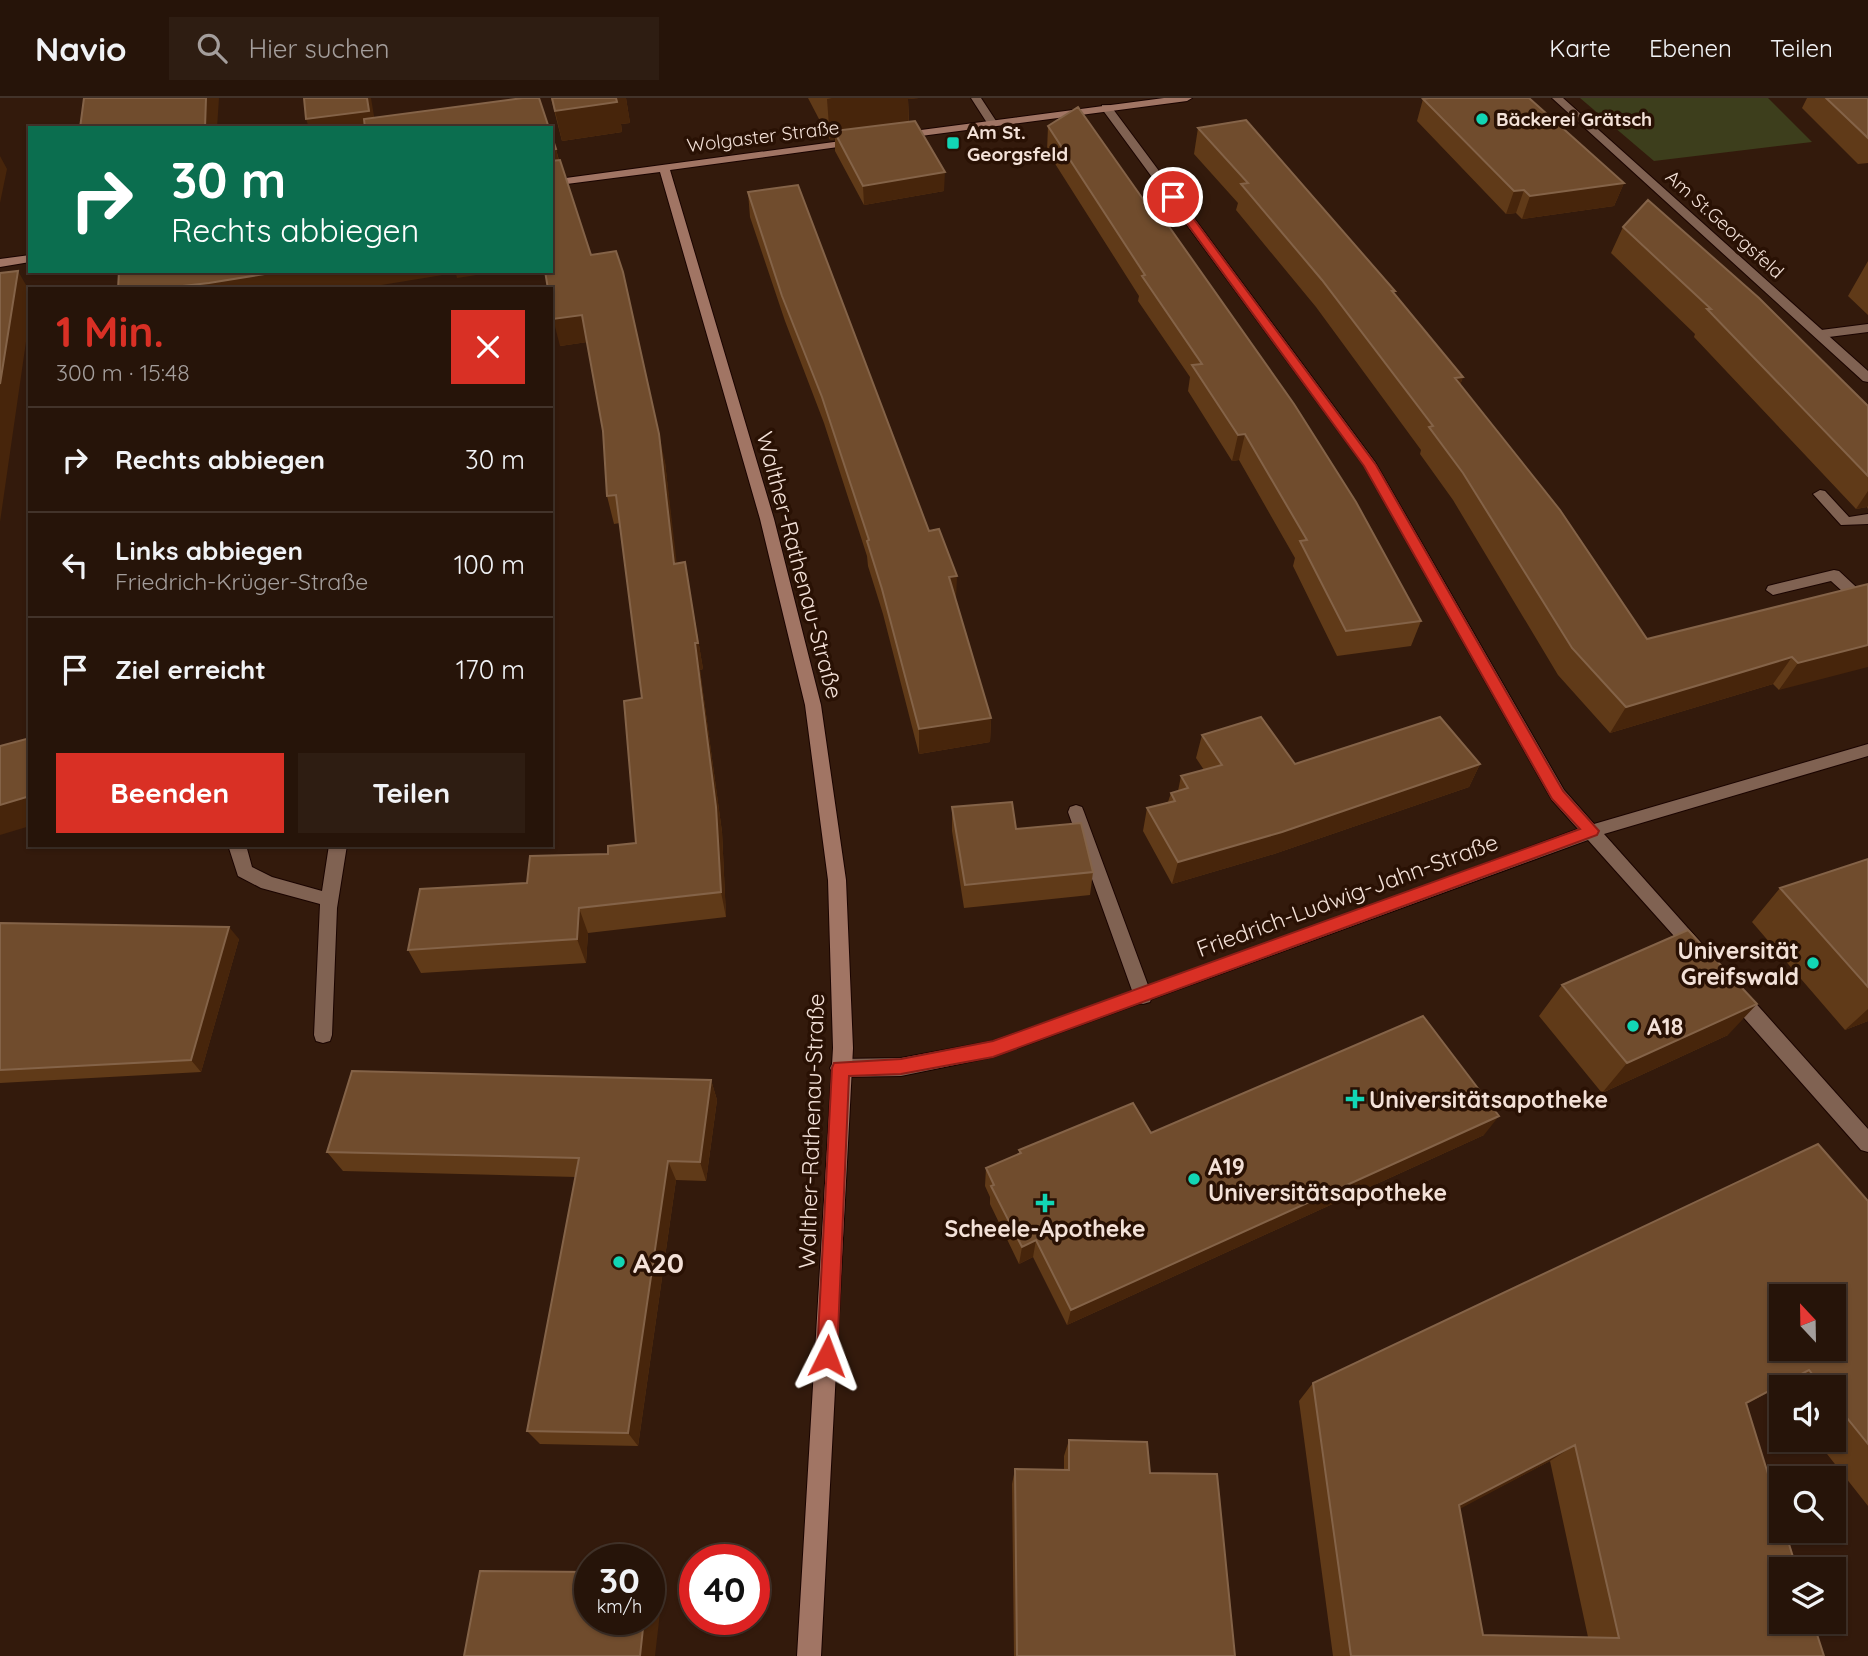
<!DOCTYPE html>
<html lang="de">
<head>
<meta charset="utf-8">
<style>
	:root { --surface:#261409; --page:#2e1d12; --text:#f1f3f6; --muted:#a49e9c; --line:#42332a; --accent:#d93025 }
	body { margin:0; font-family:Quicksand,sans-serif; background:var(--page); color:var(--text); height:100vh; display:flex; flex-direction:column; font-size:26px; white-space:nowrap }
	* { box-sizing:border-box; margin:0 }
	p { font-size:23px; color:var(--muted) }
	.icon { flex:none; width:38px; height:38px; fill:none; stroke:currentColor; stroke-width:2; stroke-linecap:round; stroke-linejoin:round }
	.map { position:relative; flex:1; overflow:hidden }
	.details { position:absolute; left:28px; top:189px; width:525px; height:560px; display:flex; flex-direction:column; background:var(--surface); border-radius:0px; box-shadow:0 2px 5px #0004,0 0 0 2px var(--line) }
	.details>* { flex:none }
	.hud { position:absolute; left:28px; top:28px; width:525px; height:147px; border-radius:0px; box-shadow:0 2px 5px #0004,0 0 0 2px var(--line); background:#0b6e4f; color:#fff; overflow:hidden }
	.needle { width:46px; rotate:338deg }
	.tools { position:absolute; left:1769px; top:1186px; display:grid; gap:14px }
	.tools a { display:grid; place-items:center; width:77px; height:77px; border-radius:0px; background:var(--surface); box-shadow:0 2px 5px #0004,0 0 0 2px var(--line); font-size:35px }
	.speed { position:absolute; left:574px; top:1446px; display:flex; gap:14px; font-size:35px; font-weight:700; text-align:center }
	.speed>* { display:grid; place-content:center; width:91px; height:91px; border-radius:50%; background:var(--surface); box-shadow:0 2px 5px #0004,0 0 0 2px var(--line); line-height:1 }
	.speed small { font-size:18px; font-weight:400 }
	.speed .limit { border:10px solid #d22; background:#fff; color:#111 }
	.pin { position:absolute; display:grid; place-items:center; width:60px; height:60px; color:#fff; margin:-30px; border:4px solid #fff; border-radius:50%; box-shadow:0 2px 7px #0007 }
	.me { position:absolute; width:77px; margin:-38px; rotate:3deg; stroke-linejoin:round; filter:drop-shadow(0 0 5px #0008) }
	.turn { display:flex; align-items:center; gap:24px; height:147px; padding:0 28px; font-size:32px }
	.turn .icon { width:91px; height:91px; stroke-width:2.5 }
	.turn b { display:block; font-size:49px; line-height:60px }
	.round { display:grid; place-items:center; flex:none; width:74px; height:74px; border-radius:0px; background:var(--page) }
	.overview { display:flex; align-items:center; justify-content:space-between; height:119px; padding:0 28px }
	h1 { font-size:42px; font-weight:700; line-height:52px; color:var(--accent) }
	.action { display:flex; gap:14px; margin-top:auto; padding:14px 28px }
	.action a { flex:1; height:80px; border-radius:0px; background:var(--accent); color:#fff; font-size:28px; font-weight:700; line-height:80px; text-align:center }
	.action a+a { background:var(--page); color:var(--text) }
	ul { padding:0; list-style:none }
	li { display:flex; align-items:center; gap:21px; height:105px; padding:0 28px; border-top:2px solid var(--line) }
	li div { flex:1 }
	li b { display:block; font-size:26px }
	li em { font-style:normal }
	header { display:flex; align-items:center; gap:42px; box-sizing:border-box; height:98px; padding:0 35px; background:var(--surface); border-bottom:2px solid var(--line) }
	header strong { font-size:33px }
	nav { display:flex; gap:38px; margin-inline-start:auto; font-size:24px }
	.search { width:490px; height:63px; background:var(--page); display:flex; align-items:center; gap:18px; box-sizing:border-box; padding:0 24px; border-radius:0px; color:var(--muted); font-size:26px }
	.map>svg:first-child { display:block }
</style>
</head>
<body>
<header>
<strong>Navio</strong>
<div class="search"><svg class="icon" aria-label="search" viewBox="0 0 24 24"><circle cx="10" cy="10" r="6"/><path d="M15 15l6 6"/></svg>Hier suchen</div>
<nav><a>Karte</a><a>Ebenen</a><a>Teilen</a></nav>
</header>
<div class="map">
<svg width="1868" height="1558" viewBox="0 0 1868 1558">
	<rect width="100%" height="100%" fill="#331a0c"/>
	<!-- green -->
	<path fill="#3d3e1c" d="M1580,0H1768L1812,44L1654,63Z"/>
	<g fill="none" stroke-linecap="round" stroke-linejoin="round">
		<!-- lane casing -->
		<g stroke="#1a0400" stroke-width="2">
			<path id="lane" d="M1868,226V234L1821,240L1815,236L1821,232Z
				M1820,392L1825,393L1849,419L1868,416V426L1841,427L1813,396Z
				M1834,472L1839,473L1868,500V513L1863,512L1831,483L1773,497L1766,492L1768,488Z
				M1076,707L1082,709L1084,714L1152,898L1150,904L1143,906L1136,904L1134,898L1068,714L1070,709Z
				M228,747H246L252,769L272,779L322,793L329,747H347L337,810L332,937L330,943L323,945L316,943L314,937L320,806L261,790L238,778Z"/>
		</g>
		<!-- street casing -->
		<g stroke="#1a0400" stroke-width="2">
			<path id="street" d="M971,0H981L998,26L997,28H989Z
				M1552,0H1563L1868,273V284L1863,283Z
				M1102,7H1110L1375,364L1564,692L1594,726L1868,646V658L1604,736L1703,847L1706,852L1703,857L1697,860L1691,857L1588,742L993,959L901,978L840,979L833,976L830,970L833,964L840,961L901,960L993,943L1334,822L1578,731L1552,702L1364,368L1102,11Z
				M1736,889L1743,891L1868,1031V1054L1861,1052L1729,903L1727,897L1729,891Z"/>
		</g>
		<!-- secondary casing -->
		<g stroke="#1a0400" stroke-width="2">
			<path id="secondary" d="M1164,0H1192L1187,3L898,41L893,38L898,35Z
				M856,41L861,44L860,46L670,72L774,421L821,607L846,782L853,950L821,1558H797L833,950L828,782L805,607L760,421L660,74L551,88V82Z
				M30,157V164L0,169V161Z"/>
		</g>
		<!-- lane -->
		<use href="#lane" fill="#806252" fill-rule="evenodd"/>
		<!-- street -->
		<use href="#street" fill="#806252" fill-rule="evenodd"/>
		<!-- secondary -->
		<use href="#secondary" fill="#a17564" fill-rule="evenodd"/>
	</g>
	<!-- wall -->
	<path fill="#603a18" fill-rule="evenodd" d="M551,0H626L630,25L621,26L622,34L562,43Z
		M808,0H919L908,1L909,24L944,93L864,107L835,53V41L830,42Z
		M1807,0H1868V65L1858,66L1802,10Z
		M1423,1L1624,85L1614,108L1522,121L1516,115L1506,116L1417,23Z
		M1048,28L1421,523L1411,548L1337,558L1293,468L1295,460L1239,362L1232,363L1188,293L1190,279L1138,203L1139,198L1047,53Z
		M1198,30L1394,195L1463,279L1460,287L1647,541L1868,486L1779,592L1773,586L1610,635L1558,577L1453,402L1420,356L1421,352L1316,209L1236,112L1238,105L1194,56Z
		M556,51L559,62L591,157L665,364L676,466L685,464L703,571L700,572L722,734L726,819L588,835L586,865L421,875L408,852L527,785L636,745L642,600L620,425L614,426L607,398L603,333L587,244L560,248Z
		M748,94L956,503L991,620L990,644L919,656L883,516L868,468L867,458L824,325L785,223L750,119Z
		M1623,129L1868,308V411L1867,409L1856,411L1694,239L1695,236L1611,155Z
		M1868,163V217L1848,198Z
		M1202,637L1295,666H1480L1469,689L1274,756L1172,786L1143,733L1147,710L1168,704L1171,695L1178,693L1181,678L1204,672L1196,660Z
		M952,709L1016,731L1093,774L1090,797L964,810L952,733Z
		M1868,761V923L1845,932L1752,824L1780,790Z
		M0,825L239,841L201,974L0,985Z
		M1562,887L1728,937L1602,995L1539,918Z
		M711,982L717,1002L706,1083L676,1082L638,1348L540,1346L527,1333L576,1079L343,1073L327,1054Z
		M1151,1035L1484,1037L1067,1227L1033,1159L1019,1166L990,1106V1099L985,1088L986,1070L1019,1056V1052Z
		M1868,1103V1408L1816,1342H1834V1290H1782V1298L1776,1290L1746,1306L1824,1558H1333L1299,1303L1313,1285ZM1550,1363L1588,1539L1483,1537L1460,1410Z
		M1069,1342L1150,1375L1235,1558H1014L1012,1386L1015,1371L1064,1372V1358Z"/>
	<!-- shaded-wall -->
	<path fill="#47250b" d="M206,0H219L217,30H205Z
		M367,0H371L376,30H309L306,21Z
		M615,0H626L630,25L621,26L622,34L562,43L555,13Z
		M832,0H919L908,1L909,31L834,33L835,41L830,42L827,1Z
		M556,51L562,78L551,80V52Z
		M0,58L7,71L0,105Z
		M945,74L944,93L864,107L863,88Z
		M1624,85L1614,108L1522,121L1530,98Z
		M1524,92L1516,115L1506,116L1514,93Z
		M18,173L30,194V216L0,424V286Z
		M283,173H455V175L357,191H156Z
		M455,173H503L457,180Z
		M582,217L588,244L560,248L553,221Z
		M1463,279L1453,306L1455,280Z
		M659,336L665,364L680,493L674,466Z
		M1245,336L1239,362L1232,363L1238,337Z
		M1868,393V408L1867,409L1856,411Z
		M685,464L703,571L700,572L722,734L726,819L721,794Z
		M957,478L956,503L949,479Z
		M1868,547V569L1779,592L1798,565Z
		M1792,559L1773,586L1610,635L1626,609Z
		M991,620L990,644L919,656V631Z
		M1480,666L1469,689L1274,756L1172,786L1178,764Z
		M30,698V728L0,737V707Z
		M579,810L588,835L586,865L577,841Z
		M229,829L239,841L201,974L191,962Z
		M1757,906L1728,937L1602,995L1627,965Z
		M1868,911V923L1845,932Z
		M711,982L717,1002L706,1083L700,1064Z
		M1499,1018L1484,1037L1067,1227L1071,1212Z
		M668,1063L676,1082L638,1348L628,1335Z
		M1036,1142L1033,1159L1019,1166L1022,1149Z
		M1809,1272L1776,1290L1715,1323L1746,1305Z
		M1575,1347L1550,1363L1439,1422L1459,1407Z
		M650,1474L663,1488L655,1558H640L644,1521H649Z"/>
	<!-- building -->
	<path fill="#704c2d" stroke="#846348" stroke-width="2" fill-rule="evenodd" d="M84,0H206L205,30H80Z
		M304,0H367L369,13L306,21Z
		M523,0H539L549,30H365L364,21Z
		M552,0H616L617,4L555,13Z
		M1429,0H1529L1624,85L1530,98L1524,92L1514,93L1423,1Z
		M1826,0H1868V40Z
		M1078,9L1145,104L1151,103L1294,306L1356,404L1421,523L1346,533L1300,443L1307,442L1245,336L1238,337L1192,267L1202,266L1142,178L1145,177L1048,28Z
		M1246,22L1395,193H1392L1463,279L1455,280L1560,412L1647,541L1868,486V547L1798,565L1792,559L1626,609L1572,550L1463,375L1429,329L1433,328L1322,182L1241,86L1248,85L1198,30Z
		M915,23L945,74L863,88L834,33Z
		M551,36L556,51L551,52Z
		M560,62L591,157L616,153L623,174L659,336L674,466L685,464L698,545H695L716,709L721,794L579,810L577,841L408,852L420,791L527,785L530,758L608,756V748L636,745L624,603L642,600L616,397L607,398L603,333L582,217L553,221L551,210V191H548L545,173H551V63Z
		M798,87L929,433L939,431L957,478L949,479L991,620L919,631L882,491L867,443L869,442L822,299L782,198L748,94Z
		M1648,102L1759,200L1868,308V378L1707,211H1711L1623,129Z
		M18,173L0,286V175Z
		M119,173H283L209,185L156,191H118Z
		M1261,619L1295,666L1440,619L1480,666L1282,734L1178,764L1147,710L1175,703L1171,695L1188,690L1181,678L1222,667L1202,637Z
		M30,640V698L0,707V648Z
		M1012,704L1016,731L1081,725L1093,774L965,787L952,709Z
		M1868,761V889L1780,790Z
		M0,825L229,829L191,962L0,972Z
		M1688,832L1757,906L1627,965L1562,887Z
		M1423,918L1499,1018L1071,1212L1036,1142L1022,1149L991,1088L994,1087L986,1070L1021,1055L1019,1052L1133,1005L1151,1035Z
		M352,973L711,982L700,1064L668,1063L628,1335L527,1333L579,1060L327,1054Z
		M1818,1046L1868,1103V1346L1834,1304V1290H1823L1809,1272L1746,1305L1782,1421V1433H1785L1797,1472H1782V1524H1813L1824,1558H1351L1313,1285ZM1782,1199H1834V1251H1782ZM1575,1347L1619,1540L1483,1537L1459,1407Z
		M1069,1342L1147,1344L1150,1375L1217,1376L1235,1558H1017L1015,1371L1069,1372Z
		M480,1473L590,1474V1521H644L640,1558H464Z"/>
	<!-- route -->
	<path fill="#d93025" stroke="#8d1f18" stroke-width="2" d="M1173,96L1176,97L1376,367L1563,693L1599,733L1597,737L993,959L901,976L849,978L837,1258L834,1265L827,1268L819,1265L817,1258L832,970L834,965L901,961L993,943L1580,731L1552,701L1364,368L1169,101L1168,99Z"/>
	<!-- markers -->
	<g fill="#12d5b4" stroke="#291104" stroke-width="2.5">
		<circle cx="1482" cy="21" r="7"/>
		<rect x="946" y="38" width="14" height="14" rx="3.5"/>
		<circle cx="1813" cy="865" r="7"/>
		<circle cx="1633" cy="928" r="7"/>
		<path d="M1351.5 990.5h7v7h7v7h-7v7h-7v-7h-7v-7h7z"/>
		<circle cx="1194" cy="1081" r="7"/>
		<path d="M1041.5 1094.5h7v7h7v7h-7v7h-7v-7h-7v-7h7z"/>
		<circle cx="619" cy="1164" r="7"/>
	</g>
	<g text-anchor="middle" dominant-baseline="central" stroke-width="7" stroke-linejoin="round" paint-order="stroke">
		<!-- far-poi labels -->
		<g font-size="19" font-weight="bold" fill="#f3e1d8" stroke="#291104" text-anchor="start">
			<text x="1496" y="21">Bäckerei Grätsch</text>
			<text x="967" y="34">Am St.<tspan x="967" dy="22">Georgsfeld</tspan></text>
		</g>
		<!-- far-street labels -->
		<g font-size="19" fill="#f3e1d8" stroke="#291104">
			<text transform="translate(763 38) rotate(-7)">Wolgaster Straße</text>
			<text transform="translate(1725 126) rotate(42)">Am St.Georgsfeld</text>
		</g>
		<!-- street labels -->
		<g font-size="23" fill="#f3e1d8" stroke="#291104">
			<text transform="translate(800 467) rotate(75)">Walther-Rathenau-Straße</text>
			<text transform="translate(1347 797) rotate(-20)">Friedrich-Ludwig-Jahn-Straße</text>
			<text transform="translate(811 1033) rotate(-88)">Walther-Rathenau-Straße</text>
		</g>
		<!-- poi labels -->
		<g font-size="23" font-weight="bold" fill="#f3e1d8" stroke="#291104" text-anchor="start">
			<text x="1799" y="852" text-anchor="end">Universität<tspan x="1799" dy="26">Greifswald</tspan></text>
			<text x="1647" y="928">A18</text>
			<text x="1369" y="1001">Universitätsapotheke</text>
			<text x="1208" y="1068">A19<tspan x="1208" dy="26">Universitätsapotheke</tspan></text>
			<text x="1045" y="1130" text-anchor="middle">Scheele-Apotheke</text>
		</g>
		<!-- near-poi labels -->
		<g font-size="28" font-weight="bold" fill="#f3e1d8" stroke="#291104" text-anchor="start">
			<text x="633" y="1164">A20</text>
		</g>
	</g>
</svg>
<div class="tools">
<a><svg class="needle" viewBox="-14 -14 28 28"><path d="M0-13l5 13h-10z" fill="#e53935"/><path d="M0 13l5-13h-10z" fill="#a49e9c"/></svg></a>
<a><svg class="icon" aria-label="sound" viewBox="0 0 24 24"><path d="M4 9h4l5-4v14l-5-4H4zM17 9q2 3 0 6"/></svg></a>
<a><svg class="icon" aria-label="search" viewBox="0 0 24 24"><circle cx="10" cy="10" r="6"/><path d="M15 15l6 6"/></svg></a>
<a><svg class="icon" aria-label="layers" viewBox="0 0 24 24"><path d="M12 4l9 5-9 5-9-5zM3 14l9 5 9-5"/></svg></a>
</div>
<div class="speed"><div>30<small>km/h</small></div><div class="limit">40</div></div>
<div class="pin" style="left:1173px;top:99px;background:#d93025"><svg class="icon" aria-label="arrive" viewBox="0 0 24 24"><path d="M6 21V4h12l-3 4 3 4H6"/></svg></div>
<svg class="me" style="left:827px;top:1258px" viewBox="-20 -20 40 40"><path d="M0-17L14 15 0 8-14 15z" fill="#d93025" stroke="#fff" stroke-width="4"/></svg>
<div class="hud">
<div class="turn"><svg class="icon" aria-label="right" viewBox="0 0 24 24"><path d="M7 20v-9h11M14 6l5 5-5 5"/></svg><div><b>30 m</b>Rechts abbiegen</div></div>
</div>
<section class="details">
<div class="overview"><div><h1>1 Min.</h1><p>300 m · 15:48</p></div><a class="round" style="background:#d93025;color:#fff"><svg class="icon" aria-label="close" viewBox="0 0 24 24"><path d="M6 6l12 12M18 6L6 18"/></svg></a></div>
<ul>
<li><svg class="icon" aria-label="right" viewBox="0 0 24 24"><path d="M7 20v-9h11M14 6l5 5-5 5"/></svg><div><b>Rechts abbiegen</b></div><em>30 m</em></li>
<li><svg class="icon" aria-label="left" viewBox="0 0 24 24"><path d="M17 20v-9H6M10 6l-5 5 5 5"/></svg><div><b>Links abbiegen</b><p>Friedrich-Krüger-Straße</p></div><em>100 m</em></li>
<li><svg class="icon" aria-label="arrive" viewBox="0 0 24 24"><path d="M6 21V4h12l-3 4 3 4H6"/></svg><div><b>Ziel erreicht</b></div><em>170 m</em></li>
</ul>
<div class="action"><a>Beenden</a><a>Teilen</a></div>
</section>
</div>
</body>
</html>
